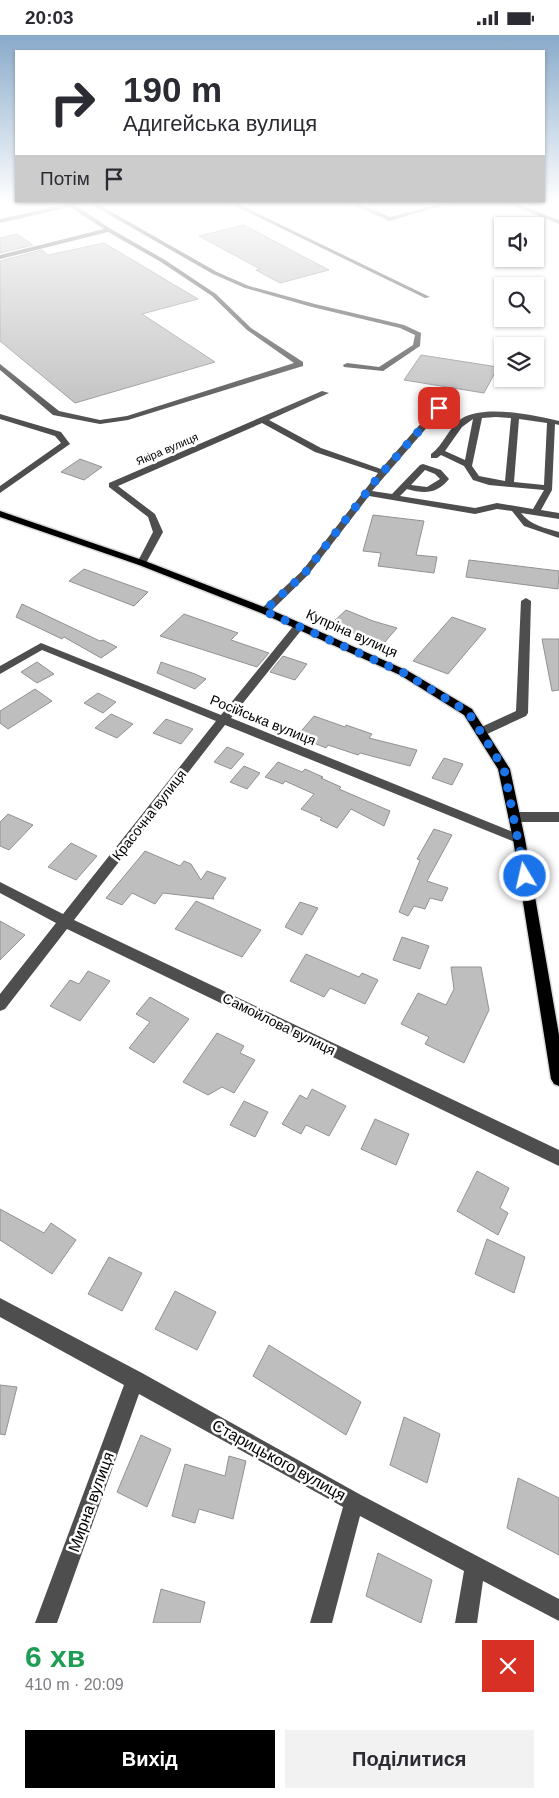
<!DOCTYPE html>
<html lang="uk">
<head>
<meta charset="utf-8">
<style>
	:root { --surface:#fff; --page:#f2f2f3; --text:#2b2b33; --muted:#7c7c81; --accent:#000 }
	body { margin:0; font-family:Arial,sans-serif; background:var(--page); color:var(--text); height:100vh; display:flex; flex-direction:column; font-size:19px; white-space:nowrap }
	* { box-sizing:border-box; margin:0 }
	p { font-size:16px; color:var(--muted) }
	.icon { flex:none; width:28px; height:28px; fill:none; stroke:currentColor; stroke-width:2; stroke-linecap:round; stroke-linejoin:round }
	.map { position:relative; height:1588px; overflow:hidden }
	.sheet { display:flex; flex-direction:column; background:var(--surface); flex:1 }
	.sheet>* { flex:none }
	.top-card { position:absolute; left:15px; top:15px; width:530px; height:152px; border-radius:0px; box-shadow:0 1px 4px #0004; background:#fff; color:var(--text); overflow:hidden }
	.controls { position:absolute; left:494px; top:182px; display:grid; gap:10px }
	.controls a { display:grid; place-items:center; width:50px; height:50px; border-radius:0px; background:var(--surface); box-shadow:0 1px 4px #0004; font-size:25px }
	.pin { position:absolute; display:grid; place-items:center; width:42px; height:42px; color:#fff; margin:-21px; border-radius:10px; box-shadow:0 2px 8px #0006 }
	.me { position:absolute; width:55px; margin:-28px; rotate:351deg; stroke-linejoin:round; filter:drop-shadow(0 0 4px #0008) }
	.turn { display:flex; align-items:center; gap:18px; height:105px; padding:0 25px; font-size:22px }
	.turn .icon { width:65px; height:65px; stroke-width:2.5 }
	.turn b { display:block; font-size:35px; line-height:42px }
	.then { display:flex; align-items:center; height:48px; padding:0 25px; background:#0003; gap:10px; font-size:19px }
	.round { display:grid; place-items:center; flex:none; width:52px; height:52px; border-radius:0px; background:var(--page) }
	.headline { display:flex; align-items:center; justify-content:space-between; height:85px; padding:0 25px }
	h1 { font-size:30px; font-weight:700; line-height:38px; color:#1e9e55 }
	.button { display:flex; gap:10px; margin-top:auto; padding:10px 25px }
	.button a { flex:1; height:58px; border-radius:0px; background:var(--accent); color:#fff; font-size:20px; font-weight:700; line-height:58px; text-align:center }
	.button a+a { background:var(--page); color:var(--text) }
	.status { display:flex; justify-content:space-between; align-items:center; height:35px; padding:0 25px; background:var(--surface); direction:ltr }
	.status svg { height:14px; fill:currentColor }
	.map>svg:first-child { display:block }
</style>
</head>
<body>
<div class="status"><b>20:03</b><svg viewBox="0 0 49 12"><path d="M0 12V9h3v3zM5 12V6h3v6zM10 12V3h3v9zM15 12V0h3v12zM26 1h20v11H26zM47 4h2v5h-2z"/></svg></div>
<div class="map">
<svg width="559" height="1588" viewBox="0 0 559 1588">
	<rect width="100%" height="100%" fill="#fff"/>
	<!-- building -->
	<path fill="#bebebe" stroke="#929292" d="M244,190L304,222L329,235L280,248L256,235L260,234L199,201Z
		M17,199L33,210L0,218V203Z
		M104,208L198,264L142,279L215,327L75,368L0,306V226L42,215L48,220Z
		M421,320L498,332L484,358L404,345Z
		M80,424L102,432L84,445L61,437Z
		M373,480L424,486L416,520L437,522L434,538L378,531L381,518L363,516Z
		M469,525L559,536L558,554L466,542Z
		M84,534L148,557L134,571L69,546Z
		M22,569L100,606L103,605L117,612L101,623L64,602L62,604L16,582Z
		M346,575L373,586L397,593L384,608L330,590Z
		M184,579L238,598L231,605L269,618L257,632L160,601Z
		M452,582L486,594L448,639L413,626Z
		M542,604H559V655L552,656Z
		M283,621L307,629L295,645L270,637Z
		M37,627L54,639L37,648L21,637Z
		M161,627L195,639L206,644L195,654L157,638Z
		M35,654L52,666L8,694L0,688V676Z
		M98,658L116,667L103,678L84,668Z
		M111,679L133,689L117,703L95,693Z
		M314,681L345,692L346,690L372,699L369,703L417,715L410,731L360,718L358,720L328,710L326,713L297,701Z
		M166,684L193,694L181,709L153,698Z
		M227,712L244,719L231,734L214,727Z
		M444,723L463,729L452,750L432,743Z
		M278,727L302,737L305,734L323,742L321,743L341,752L339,754L390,776L384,791L351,774L337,793L320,785L322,783L301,774L314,759L285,746L283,749L265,742Z
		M244,731L260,738L247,754L230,747Z
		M8,779L33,790L9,815L0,811V787Z
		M434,794L452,800L427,846L448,853L442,866L430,863L425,874L414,871L408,881L399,877L420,825L417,824Z
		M71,808L97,821L76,845L48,832Z
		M145,816L180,831L184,826L191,829L201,845L207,836L226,843L213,862L214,864L163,858L155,869L132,858L122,870L106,863Z
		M196,866L261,895L242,922L175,894Z
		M300,867L318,873L302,900L285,892Z
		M0,886L25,900L0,925Z
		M402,902L429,911L420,934L393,925Z
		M306,919L359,942L362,938L378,945L365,969L330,953L324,962L290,946Z
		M451,932H481L489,975L464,1028L425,1009L429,1002L401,989L418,958L446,970L454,954Z
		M88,936L110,946L80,986L50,971L70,945L79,949Z
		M150,962L189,984L154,1028L129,1013L150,987L136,979Z
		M217,998L244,1011L240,1018L255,1025L234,1058L222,1052L208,1060L183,1047Z
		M312,1054L346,1071L329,1101L306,1090L301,1099L282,1089L300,1060L307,1064Z
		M244,1066L268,1077L255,1102L230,1090Z
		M375,1084L409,1099L396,1130L361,1114Z
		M477,1136L509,1153L500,1173L508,1178L498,1200L457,1176Z
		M0,1174L44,1198L51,1188L76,1205L52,1239L0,1205Z
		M487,1204L525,1222L514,1258L475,1239Z
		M109,1222L142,1238L122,1276L88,1259Z
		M175,1256L216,1277L197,1315L155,1294Z
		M269,1310L361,1367L346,1400L253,1341Z
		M0,1350L17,1352L5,1400L0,1399Z
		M404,1382L440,1399L427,1448L390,1430Z
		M141,1400L171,1414L147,1472L117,1457Z
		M229,1421L246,1426L233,1484L199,1474L195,1488L172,1481L185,1429L225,1441Z
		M518,1443L559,1463V1520L507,1493Z
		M378,1518L432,1545L421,1588L366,1561Z
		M161,1554L205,1567L200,1588H153Z"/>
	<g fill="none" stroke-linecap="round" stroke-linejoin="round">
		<!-- major casing -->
		<g stroke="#dbdbdb" stroke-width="3">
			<path id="major" d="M0,476L145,526L269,574L408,636L472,674L510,734L525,804L559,1000V1051L554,1049L551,1044L513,804L498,734L464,680L400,640L261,578L139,530L0,482Z"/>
		</g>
		<!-- minor -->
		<path fill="#4e4e4e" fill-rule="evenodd" d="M77,167L82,168L75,170L111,194L165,225L216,259L251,293L303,327V331L128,385L100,389L53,380L0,335V329L59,376L100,385L127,381L294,328L247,295L212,261L161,227L108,197L0,224V220L104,194L70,172L0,188V184Z
			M87,167H94L217,237L249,251L315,269L404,290L421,298L420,311L383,336L344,332L343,330L347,328L379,332L413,310L415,300L400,293L312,272L245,253L213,239Z
			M227,167H234L430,262L425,263Z
			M348,167H355L390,182L448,167H456L389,186Z
			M505,167H512L559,185V189Z
			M322,356L329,358L269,385L321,413L381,434L436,371H442V375L372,456L392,459L420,430L423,429L441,435L449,444C437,459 424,459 407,454L400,461L475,473L497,468L533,474L544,455L489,450L473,445L464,431L441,420L437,423H431V419C444,410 448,393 461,384C483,369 534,380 559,386V390L555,389L552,455L541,475L559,478V484L521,478C530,490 545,493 559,497V503L524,491L512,476L497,474L475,479L369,461L308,540L269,578H261V574L302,536L378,438L315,417L262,388L118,451L155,479L163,497L145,530H139L137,528L153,497L148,482L109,452V448ZM496,382L511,383L505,446L479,441L472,431L482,383ZM473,384L465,425L445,416L462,392ZM519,384L547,388L544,450L514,447ZM425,435L435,439L440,444L427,452L411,450Z
			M0,379L61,397L70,409L0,458V451L61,408L55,401L0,384Z
			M526,563L531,566L528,678L526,681L485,700H477L475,697L477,694L516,676L521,566Z
			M299,588L304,591L303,593L231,683L523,801L525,804L523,807H515L225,690L74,885L559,1115V1131L67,894L5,974L0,976V959L56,888L0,858V847L63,879L216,686L42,615L0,639V631L41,608L221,680L295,589Z
			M514,777H559V787H514L510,785L508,782L510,779Z
			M0,1263L142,1338L361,1460L559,1564V1586L483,1546L477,1588H455L464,1536L360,1481L332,1588H310L343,1472L139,1359L57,1588H35L124,1350L0,1282Z"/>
		<!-- major -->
		<use href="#major" fill="#000" fill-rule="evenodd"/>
	</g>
	<!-- sky -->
	<linearGradient id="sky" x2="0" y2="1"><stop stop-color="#89aaca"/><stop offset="0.43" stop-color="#fff"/><stop offset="1" stop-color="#fff" stop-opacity="0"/></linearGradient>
	<rect width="559" height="389" fill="url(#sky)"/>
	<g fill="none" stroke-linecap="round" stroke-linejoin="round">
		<!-- route -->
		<path stroke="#1a73e8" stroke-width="9" stroke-dasharray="0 16.2" d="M439,373L376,445L305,538L264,576L404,638L468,677L504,734L525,841"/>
	</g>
	<g text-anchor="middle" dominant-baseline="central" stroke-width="5" stroke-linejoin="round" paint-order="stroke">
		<!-- far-street labels -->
		<g font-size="11" fill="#000" stroke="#fff">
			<text transform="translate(167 414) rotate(-23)">Якіра вулиця</text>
		</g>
		<!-- street labels -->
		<g font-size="14" fill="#000" stroke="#fff">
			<text transform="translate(352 598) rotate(24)">Купріна вулиця</text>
			<text transform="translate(263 685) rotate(22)">Російська вулиця</text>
			<text transform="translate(149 780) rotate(-52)">Красочна вулиця</text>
			<text transform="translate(279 989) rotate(26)">Самойлова вулиця</text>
		</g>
		<!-- near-street labels -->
		<g font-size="16" fill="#000" stroke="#fff">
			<text transform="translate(279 1425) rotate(29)">Старицького вулиця</text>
			<text transform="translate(91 1467) rotate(-70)">Мирна вулиця</text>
		</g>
	</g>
</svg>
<div class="controls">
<a><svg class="icon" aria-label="sound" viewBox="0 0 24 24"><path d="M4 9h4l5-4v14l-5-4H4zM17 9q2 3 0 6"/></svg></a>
<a><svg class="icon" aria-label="search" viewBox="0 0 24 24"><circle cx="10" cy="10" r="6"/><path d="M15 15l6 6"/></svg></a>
<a><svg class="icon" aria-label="layers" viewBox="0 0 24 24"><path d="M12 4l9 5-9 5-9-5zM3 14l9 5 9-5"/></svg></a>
</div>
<div class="pin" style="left:439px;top:373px;background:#d93025"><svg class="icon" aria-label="arrive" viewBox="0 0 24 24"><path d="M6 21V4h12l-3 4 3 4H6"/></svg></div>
<svg class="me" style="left:525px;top:841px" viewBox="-20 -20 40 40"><circle r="17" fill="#1a73e8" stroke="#fff" stroke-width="3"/><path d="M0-11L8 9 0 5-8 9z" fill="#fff"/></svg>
<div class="top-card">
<div class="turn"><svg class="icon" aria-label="right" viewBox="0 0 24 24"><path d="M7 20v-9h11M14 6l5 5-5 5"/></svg><div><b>190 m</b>Адигейська вулиця</div></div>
<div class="then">Потім<svg class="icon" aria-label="arrive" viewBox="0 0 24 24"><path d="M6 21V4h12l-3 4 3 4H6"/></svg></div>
</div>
</div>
<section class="sheet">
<div class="headline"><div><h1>6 хв</h1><p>410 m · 20:09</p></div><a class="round" style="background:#d93025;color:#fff"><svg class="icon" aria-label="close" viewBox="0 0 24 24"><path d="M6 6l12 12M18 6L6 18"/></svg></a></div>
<div class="button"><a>Вихід</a><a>Поділитися</a></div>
</section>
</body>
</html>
